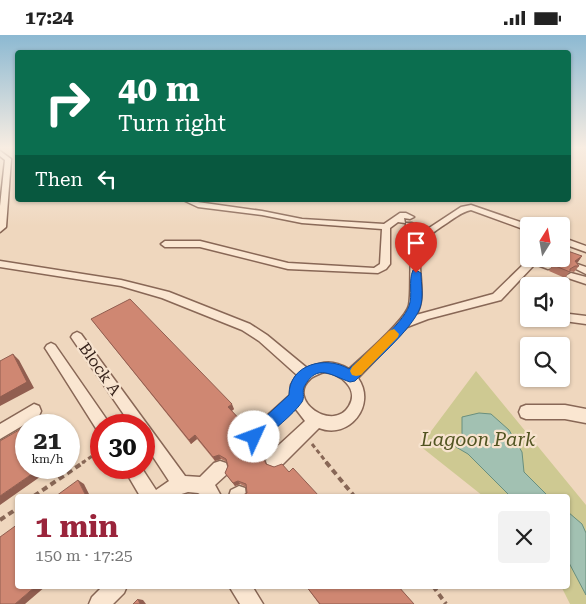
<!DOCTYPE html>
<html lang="en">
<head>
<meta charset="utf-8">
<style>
	:root { --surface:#fff; --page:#f2f2f2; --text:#222; --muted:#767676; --accent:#9a243b }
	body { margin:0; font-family:"Roboto Serif",serif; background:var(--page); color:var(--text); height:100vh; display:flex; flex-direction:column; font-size:19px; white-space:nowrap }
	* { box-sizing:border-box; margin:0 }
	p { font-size:16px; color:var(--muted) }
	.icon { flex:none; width:28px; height:28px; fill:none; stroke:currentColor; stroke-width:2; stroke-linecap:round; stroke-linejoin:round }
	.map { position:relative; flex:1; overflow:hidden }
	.side { position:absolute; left:15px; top:459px; width:555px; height:95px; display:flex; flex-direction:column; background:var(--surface); border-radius:5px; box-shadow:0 1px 4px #0004 }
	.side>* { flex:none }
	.guide { position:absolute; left:15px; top:15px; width:556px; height:152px; border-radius:5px; box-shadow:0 1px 4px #0004; background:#0b6e4f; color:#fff; overflow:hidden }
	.needle { width:32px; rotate:11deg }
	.buttons { position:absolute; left:520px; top:182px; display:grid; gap:10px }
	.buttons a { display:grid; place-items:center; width:50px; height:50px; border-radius:5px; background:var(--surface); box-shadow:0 1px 4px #0004; font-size:25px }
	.speed { position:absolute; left:15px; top:379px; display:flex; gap:10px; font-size:25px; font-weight:700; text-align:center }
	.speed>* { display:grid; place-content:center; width:65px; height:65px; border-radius:50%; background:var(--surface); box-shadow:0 1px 4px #0004; line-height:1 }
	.speed small { font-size:12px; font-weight:400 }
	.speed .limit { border:8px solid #d22; background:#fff; color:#111 }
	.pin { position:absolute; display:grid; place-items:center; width:42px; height:42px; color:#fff; margin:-51px -21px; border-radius:50% 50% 50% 0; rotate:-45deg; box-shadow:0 0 5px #0007 }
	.pin .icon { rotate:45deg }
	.me { position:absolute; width:55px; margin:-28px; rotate:47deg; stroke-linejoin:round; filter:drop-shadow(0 0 4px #0008) }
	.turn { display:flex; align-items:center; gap:18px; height:105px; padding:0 20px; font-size:22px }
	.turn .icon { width:65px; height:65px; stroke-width:2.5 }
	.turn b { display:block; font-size:35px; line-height:42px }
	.then { display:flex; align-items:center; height:48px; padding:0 20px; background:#0003; gap:10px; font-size:19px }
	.round { display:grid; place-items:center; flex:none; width:52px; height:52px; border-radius:5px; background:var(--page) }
	.headline { display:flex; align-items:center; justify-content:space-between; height:85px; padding:0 20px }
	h1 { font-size:30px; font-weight:700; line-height:38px; color:var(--accent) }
	.status { display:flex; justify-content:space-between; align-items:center; height:35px; padding:0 25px; background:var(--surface); direction:ltr }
	.status svg { height:14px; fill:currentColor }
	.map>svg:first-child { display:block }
</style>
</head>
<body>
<div class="status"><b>17:24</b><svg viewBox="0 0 49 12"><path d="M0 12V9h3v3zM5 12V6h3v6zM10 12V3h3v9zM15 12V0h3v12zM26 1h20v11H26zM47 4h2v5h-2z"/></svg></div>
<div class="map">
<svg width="586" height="569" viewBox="0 0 586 569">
	<rect width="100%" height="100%" fill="#efd7be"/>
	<!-- green -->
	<path fill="#cec992" d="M476,336L586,470V569H570L561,551H568V461H483L420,411Z"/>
	<!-- water -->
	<path fill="#a2c1b2" stroke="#698f7e" d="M479,378L491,379L509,395L522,417L524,437L548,461H510L468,419L456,412L455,406L462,404V382Z
		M568,477L582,489L586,498V560L568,526Z"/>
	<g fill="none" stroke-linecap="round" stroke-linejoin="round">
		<!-- minor casing -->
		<g stroke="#886756" stroke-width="3">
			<path id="minor" d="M0,116L11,124L6,192L0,197V171L5,125L0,121Z
				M183,165L262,176L302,184L384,189L400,178H406L414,182L410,184L404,183L405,188L398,187L390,193V229L386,234L378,238L288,234L200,212H165L161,209L165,206H200L288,228L374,233L380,229L382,194L302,188L262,180L198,172Z
				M471,170L532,191H529V195H526L471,175C461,177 452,185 444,190C438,194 430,199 426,205C411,222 430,259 416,280L493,259L529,224H539L551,229V233L548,234L535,229L501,265L428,284L407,292L358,343C377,370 349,405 319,393L280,432L274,434L268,432L266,426L268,420L305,386L295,373L259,407L254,409L249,407L247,402L249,397L290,360L291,350L297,340L259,306L242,295L162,263L121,251L0,232V226L121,245L169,257L250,289L267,300L307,333C324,326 333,325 349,334C362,322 406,285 409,270C413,250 405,213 421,199L406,192V188H412L426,195L461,172ZM324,337C339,338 360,353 349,371C333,398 286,365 310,344C313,341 319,339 324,337Z
				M561,202L586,211V217L561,208Z
				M577,229L586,232V239L572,232Z
				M571,238L586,242V249L568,243L566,241Z
				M561,278L586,281V289L557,285L561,284Z
				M77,297L81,299L185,441L200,442L214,428L220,426L226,428L228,434L226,440L215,450L221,461H203L198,458L188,457L175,461H140L123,432H141L156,455L169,446L144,408V390H131L73,305L71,302L73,299Z
				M51,308L55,310L107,385L109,390H101V397L97,395L47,316L45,313L47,310Z
				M34,369L39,371L41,376L39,381L0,404V389Z
				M526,370H565L586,374V388L565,384H526L521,382L519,377L521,372Z
				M239,451L245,453L246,461H229L231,455Z
				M103,551H127L124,558L113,569H89L92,562Z
				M229,551H252L263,569H240Z"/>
		</g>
		<!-- path-far1 -->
		<path stroke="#886756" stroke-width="3" stroke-dasharray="4.5 3" stroke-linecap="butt" d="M312,409L327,428
			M82,428L101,415"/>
		<!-- path -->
		<path stroke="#886756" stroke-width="4" stroke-dasharray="6 4" stroke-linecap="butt" d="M326,427L354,461
			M34,461L84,427
			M0,485L18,473
			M433,551L446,569"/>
		<!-- minor -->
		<use href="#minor" fill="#fae6d1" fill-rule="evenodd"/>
	</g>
	<!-- wall -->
	<path fill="#b27462" d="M582,221L577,228L579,231L574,237L570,236L565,243L549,236L552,231V227L554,224Z
		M91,284L234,374L232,376L246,391L248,396L245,401L246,403L268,418L264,425L266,429L289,437L319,461H244L243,460L247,458L246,452L240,449L235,451L227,441L225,438L228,431L227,427L221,424L215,426L197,404L191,409Z
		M306,551H398L414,569H319Z"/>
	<!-- shaded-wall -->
	<path fill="#915e50" d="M582,221L578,227L570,231L575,226Z
		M13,319L19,325L34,353L0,371V362Z
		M232,369L234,374L230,377L228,372Z
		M42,381L49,386L51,390H47Z
		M246,391L248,396L245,401L244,397Z
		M195,400L197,404L191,409L189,405Z
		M267,413L268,418L264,425L263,422Z
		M219,420L221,424L215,426L213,422Z
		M42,432H54L0,470V461Z
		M78,445L84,449L90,461H86Z
		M238,446L240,449L235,451L233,448Z
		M36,551H46L25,569H15Z
		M138,564L143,565L146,569H140Z"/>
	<!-- building -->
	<path fill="#cf8772" stroke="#915e50" d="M562,214L582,221L575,226L579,231H575L570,234V237L553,230L557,228L556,224H561V215Z
		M130,264L232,369L228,372L246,391L244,397L246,403L252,407L259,405L267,413L263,422L266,429L274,432L282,429L289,437L293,433L319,461H245L243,460L247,458L246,449L238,446L233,448L225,438L228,431L226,424L219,420L213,422L195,400L189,405L91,284Z
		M13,319L27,347L0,362V326Z
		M42,381L47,390H27Z
		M26,391V432H42L0,461V406Z
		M78,445L86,461H56Z
		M18,489V551H36L15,569H0V502Z
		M306,551H398L414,569H320Z
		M138,564L140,569H133Z"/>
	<!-- sky -->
	<linearGradient id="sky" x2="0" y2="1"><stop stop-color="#8cb9d2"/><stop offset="0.59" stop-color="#f8ede2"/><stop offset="1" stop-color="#f8ede2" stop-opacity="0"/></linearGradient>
	<rect width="586" height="191" fill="url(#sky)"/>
	<!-- route -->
	<path fill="#1a73e8" stroke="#114b97" d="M413,235H416L421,238C421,249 424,262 420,273C411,296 373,327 355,346L350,347C332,341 317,327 304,352C302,357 305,362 302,367C293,380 272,396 260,407L254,410L249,407L247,402L249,397L289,360C289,329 326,320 349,334C365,319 402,290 409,271C413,260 408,246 413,235Z"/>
	<!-- slow -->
	<path fill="#f59e0b" d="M394,294L399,299L398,302L361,340L356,341L352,340L350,336L352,332L389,296Z"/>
	<g text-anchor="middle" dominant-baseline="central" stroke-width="4.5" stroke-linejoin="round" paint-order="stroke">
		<!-- street labels -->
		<g font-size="16" fill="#37231b" stroke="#f7e3ce">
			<text transform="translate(100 334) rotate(55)">Block A</text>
		</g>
		<!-- near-park labels -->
		<g font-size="19" font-style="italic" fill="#515421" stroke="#f7e3ce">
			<text x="478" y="404">Lagoon Park</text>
		</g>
	</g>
</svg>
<div class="buttons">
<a><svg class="needle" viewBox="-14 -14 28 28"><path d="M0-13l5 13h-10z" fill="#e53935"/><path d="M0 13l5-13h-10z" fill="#767676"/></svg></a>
<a><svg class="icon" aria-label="sound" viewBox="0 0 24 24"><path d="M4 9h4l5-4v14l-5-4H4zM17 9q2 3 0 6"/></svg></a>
<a><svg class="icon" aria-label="search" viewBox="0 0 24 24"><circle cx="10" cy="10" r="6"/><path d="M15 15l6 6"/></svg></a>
</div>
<div class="speed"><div>21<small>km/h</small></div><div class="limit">30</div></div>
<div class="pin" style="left:416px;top:238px;background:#d93025"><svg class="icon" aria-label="arrive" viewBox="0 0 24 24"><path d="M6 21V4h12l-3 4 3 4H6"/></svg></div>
<svg class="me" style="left:254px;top:402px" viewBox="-20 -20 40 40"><circle r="19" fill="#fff"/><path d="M0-13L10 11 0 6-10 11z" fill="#1a73e8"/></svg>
<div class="guide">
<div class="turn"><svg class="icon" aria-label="right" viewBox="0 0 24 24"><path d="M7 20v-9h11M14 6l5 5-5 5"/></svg><div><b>40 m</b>Turn right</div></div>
<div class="then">Then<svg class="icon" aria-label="left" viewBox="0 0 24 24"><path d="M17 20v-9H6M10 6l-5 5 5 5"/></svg></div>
</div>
<section class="side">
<div class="headline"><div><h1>1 min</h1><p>150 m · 17:25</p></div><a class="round"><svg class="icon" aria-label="close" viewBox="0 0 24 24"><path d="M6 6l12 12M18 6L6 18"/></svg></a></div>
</section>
</div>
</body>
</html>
